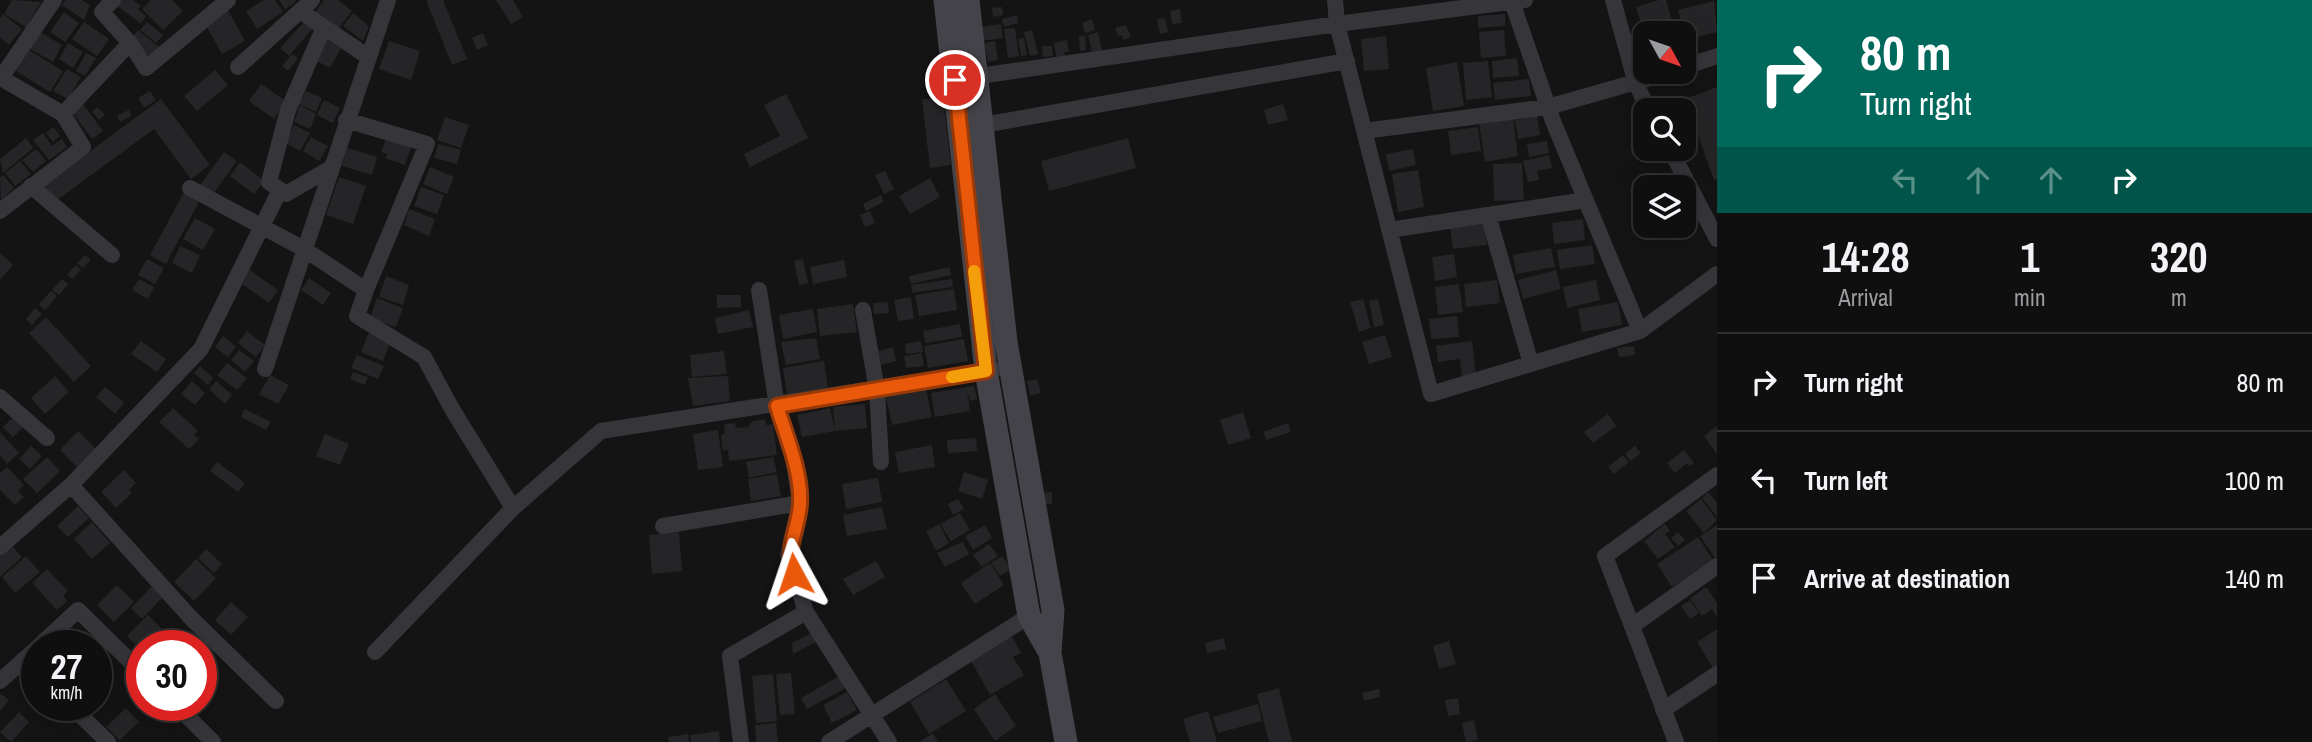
<!DOCTYPE html>
<html lang="en">
<head>
<meta charset="utf-8">
<style>
	:root { --surface:#0f0f10; --page:#181819; --text:#f1f3f6; --muted:#9b9c9f; --line:#2f2f30 }
	body { margin:0; font-family:"Archivo Narrow",sans-serif; background:var(--page); color:var(--text); height:100vh; display:flex; flex-direction:column; font-size:26px; white-space:nowrap }
	* { box-sizing:border-box; margin:0 }
	p { font-size:23px; color:var(--muted) }
	.icon { flex:none; width:38px; height:38px; fill:none; stroke:currentColor; stroke-width:2; stroke-linecap:round; stroke-linejoin:round }
	.map { position:relative; flex:1; overflow:hidden }
	.panel { display:flex; flex-direction:column; background:var(--surface); width:595px }
	.panel>* { flex:none }
	.top-card { background:#00695c; color:#fff; overflow:hidden }
	.needle { width:46px; rotate:130deg }
	.tools { position:absolute; left:1633px; top:21px; display:grid; gap:14px }
	.tools a { display:grid; place-items:center; width:63px; height:63px; border-radius:14px; background:var(--surface); box-shadow:0 7px 28px #0002,0 0 0 2px var(--line); font-size:35px }
	.speed { position:absolute; left:21px; top:630px; display:flex; gap:14px; font-size:35px; font-weight:700; text-align:center }
	.speed>* { display:grid; place-content:center; width:91px; height:91px; border-radius:50%; background:var(--surface); box-shadow:0 7px 28px #0002,0 0 0 2px var(--line); line-height:1 }
	.speed small { font-size:18px; font-weight:400 }
	.speed .limit { border:10px solid #d22; background:#fff; color:#111 }
	.pin { position:absolute; display:grid; place-items:center; width:60px; height:60px; color:#fff; margin:-30px; border:4px solid #fff; border-radius:50%; box-shadow:0 2px 7px #0007 }
	.me { position:absolute; width:77px; margin:-38px; rotate:355deg; stroke-linejoin:round; filter:drop-shadow(0 0 5px #0008) }
	.turn { display:flex; align-items:center; gap:24px; height:147px; padding:0 28px; font-size:32px }
	.turn .icon { width:91px; height:91px; stroke-width:2.5 }
	.turn b { display:block; font-size:49px; line-height:60px }
	.lanes { display:flex; align-items:center; height:66px; padding:0 28px; background:#0003; justify-content:center; gap:35px; direction:ltr }
	.lanes .off { opacity:.35 }
	.eta { display:flex; justify-content:space-evenly; align-items:center; height:119px; text-align:center }
	.eta b { font-size:42px; font-weight:700; line-height:49px }
	ul { padding:0; list-style:none }
	li { display:flex; align-items:center; gap:21px; height:98px; padding:0 28px; border-top:2px solid var(--line) }
	li div { flex:1 }
	li b { display:block; font-size:26px }
	li em { font-style:normal }
	main { display:flex; flex:1; min-height:0 }
	.map>svg:first-child { display:block }
</style>
</head>
<body>
<main>
<div class="map">
<svg width="1717" height="742" viewBox="0 0 1717 742">
	<rect width="100%" height="100%" fill="#141415"/>
	<!-- building -->
	<path fill="#252426" d="M12,0L41,2L26,27L4,14Z
		M65,0H82L90,5L84,20L62,5Z
		M119,0H133L141,6L138,9L146,16L141,24L116,5Z
		M151,0H172L183,11L163,30L142,9Z
		M264,0H275L283,12L257,29L246,11Z
		M279,0H295L296,2L285,9Z
		M324,0H338L352,11L338,29L315,12Z
		M426,0H443L467,59L452,65Z
		M496,0H513L523,17L511,24Z
		M1659,0H1666L1674,28L1644,33L1636,7Z
		M1714,1L1717,32L1686,40L1678,10Z
		M1002,7L1003,15L993,17L992,8Z
		M1180,9L1182,23L1172,24L1170,11Z
		M228,10L245,41L222,54L205,24Z
		M64,12L79,23L65,42L50,32Z
		M353,13L369,26L363,41L343,26Z
		M3,14L22,29L9,45L0,38V18Z
		M1505,14V26L1478,28V16Z
		M1017,15L1018,23L1004,27L1002,19Z
		M1165,18L1168,32L1160,34L1157,19Z
		M1092,19L1095,30L1085,33L1082,23Z
		M305,21L313,28L289,56L280,48Z
		M84,22L109,39L97,56L72,39Z
		M147,22L163,35L156,43L140,30Z
		M1001,24L1003,38L980,41L978,27Z
		M1126,25L1131,37L1124,40L1122,35L1118,36L1115,28Z
		M1015,28L1019,56L1008,58L1004,29Z
		M138,30L160,48L152,58L130,41Z
		M1032,30L1038,54L1030,56L1024,32Z
		M1504,30L1506,56L1481,58L1479,32Z
		M40,32L62,45L53,62L30,49Z
		M1098,32L1102,50L1092,52L1088,35Z
		M483,33L488,45L477,50L472,38Z
		M1079,36H1085L1086,50L1080,51Z
		M1386,36L1389,69L1364,71L1361,39Z
		M325,38L341,48L330,68L313,59Z
		M1024,38L1027,55L1021,56L1018,39Z
		M1067,40L1069,52H1064L1066,60L1057,61L1054,43Z
		M389,41L420,51L411,80L379,69Z
		M995,41L998,60L988,62L984,43Z
		M68,43L83,52L73,68L59,59Z
		M1042,46H1052L1053,56L1043,57Z
		M29,50L63,71L50,92L16,71Z
		M86,53L96,58L85,76L76,71Z
		M292,54L298,58L288,71L282,66Z
		M1517,58L1519,76L1493,78L1492,61Z
		M1488,61L1492,97L1466,100L1463,63Z
		M1457,62L1464,106L1433,111L1426,68Z
		M67,69L81,77L68,99L53,91Z
		M215,70L228,85L197,111L184,96Z
		M1529,79L1531,96L1495,100L1493,83Z
		M261,84L286,101L274,119L249,101Z
		M1717,87V179L1714,180L1685,99Z
		M150,91L156,100L144,108L138,98Z
		M306,91L322,98L316,112L299,104Z
		M786,94L808,138L750,167L744,154L780,136L764,105Z
		M943,98L951,165L930,168L922,99Z
		M161,99L210,165L191,179L154,129L56,201L44,185Z
		M324,100L340,108L333,123L317,115Z
		M83,104L103,131L92,139L72,112Z
		M1283,104L1288,120L1268,125L1264,110Z
		M300,105L316,114L310,129L294,122Z
		M97,107L105,115L99,120L92,112Z
		M129,110L131,116L120,122L117,116Z
		M1537,116L1540,135L1518,139L1515,120Z
		M445,117L469,125L461,148L437,140Z
		M1513,118L1518,156L1485,162L1479,123Z
		M294,125L310,133L300,151L285,143Z
		M53,127L60,136L53,142L46,133Z
		M1478,127L1481,151L1451,155L1448,131Z
		M43,133L52,146L62,139L67,147L49,160L33,140Z
		M387,136L412,144L405,165L385,158L387,154L381,152Z
		M311,137L328,146L319,161L303,151Z
		M26,138L33,148L3,173L0,159Z
		M1128,138L1136,168L1049,191L1041,161Z
		M1547,141L1549,153L1529,157L1527,144Z
		M438,144L461,150L457,164L434,158Z
		M347,148L377,157L372,175L342,166Z
		M36,149L46,161L33,172L22,160Z
		M1413,149L1416,165L1389,171L1386,154Z
		M224,152L237,161L213,194L200,185Z
		M1549,155L1552,168L1537,171L1539,180L1528,182L1523,161Z
		M20,161L31,174L15,186L5,173Z
		M240,162L264,181L254,194L230,176Z
		M1522,163L1524,200L1494,201L1493,164Z
		M430,167L454,177L447,194L423,184Z
		M1418,170L1424,207L1398,212L1392,174Z
		M885,171L894,189L884,194L875,175Z
		M3,175L14,188L1,200L0,178Z
		M339,177L366,186L353,224L326,215Z
		M930,178L940,197L910,214L899,196Z
		M421,187L444,195L437,214L414,206Z
		M184,192L200,200L166,264L150,255Z
		M881,195L884,202L866,211L863,204Z
		M409,209L435,219L429,236L404,225Z
		M870,211L875,223L865,227L860,215Z
		M195,218L215,229L203,250L183,239Z
		M1583,219L1585,240L1554,244L1552,223Z
		M1484,221L1487,245L1453,249L1450,226Z
		M1592,245L1595,264L1560,269L1557,250Z
		M180,246L200,255L192,273L172,263Z
		M1551,248L1555,267L1516,274L1513,255Z
		M0,253L13,265L0,280Z
		M1454,254L1457,277L1435,281L1432,257Z
		M85,255L91,260L83,268L77,263Z
		M147,259L164,268L155,284L138,275Z
		M803,259L808,283L799,285L794,261Z
		M844,260L847,277L813,284L810,267Z
		M76,265L81,270L72,279L67,275Z
		M950,267L951,275L911,284L909,276Z
		M248,269L278,290L269,303L239,282Z
		M1556,270L1561,289L1523,299L1518,280Z
		M386,276L409,285L403,305L379,297Z
		M309,278L331,293L323,305L301,290Z
		M62,279L68,284L59,295L52,290Z
		M139,279L154,287L148,299L132,290Z
		M952,279L953,287L912,293L911,285Z
		M1497,280L1500,303L1466,307L1464,284Z
		M1596,280L1600,300L1567,308L1563,287Z
		M1459,284L1463,312L1438,315L1435,287Z
		M954,289L957,310L919,316L915,295Z
		M51,291L57,296L45,310L39,304Z
		M717,295H741V307L717,308Z
		M911,297L914,319L898,321L894,300Z
		M377,298L403,308L396,327L370,318Z
		M1363,299L1371,328L1359,332L1350,302Z
		M1378,299L1384,325L1374,327L1369,301Z
		M888,302L889,313L874,314L873,303Z
		M1618,302L1622,325L1582,332L1578,309Z
		M853,304L857,332L820,336L817,309Z
		M35,308L42,314L32,325L26,319Z
		M813,309L817,332L783,339L779,315Z
		M749,310L753,327L718,334L715,318Z
		M1457,316L1459,337L1431,339L1429,319Z
		M46,317L91,366L74,382L29,333Z
		M960,324L962,337L925,343L923,331Z
		M247,331L265,345L256,357L238,343Z
		M369,332L391,340L383,361L361,352Z
		M1385,335L1392,357L1369,364L1362,342Z
		M223,336L236,347L228,357L215,347Z
		M816,338L820,359L786,365L781,342Z
		M964,339L968,361L928,368L924,346Z
		M141,341L166,359L157,372L131,354Z
		M921,341L923,352L906,354L905,344Z
		M1472,341L1476,376L1462,378L1460,359L1438,362L1436,346Z
		M1634,346L1635,355L1619,357L1617,348Z
		M893,347L896,361L881,365L878,351Z
		M239,350L254,361L245,372L231,360Z
		M724,351L727,374L692,377L690,355Z
		M922,353L924,366L906,368L904,356Z
		M357,355L384,366L378,379L351,368Z
		M824,361L828,388L787,395L783,368Z
		M227,363L247,378L237,390L217,375Z
		M200,366L213,378L208,385L194,373Z
		M353,372L368,377L365,385L350,379Z
		M270,375L289,385L278,404L259,394Z
		M55,376L69,392L45,414L31,398Z
		M728,376L730,401L693,406L688,378Z
		M1037,379L1041,393L1030,396L1027,381Z
		M192,381L205,393L195,405L181,394Z
		M216,381L232,395L225,404L209,389Z
		M974,386L977,399L970,401L967,390L970,411L935,417L931,393Z
		M105,387L124,403L115,414L96,397Z
		M926,389L932,417L892,425L886,397Z
		M865,404L867,428L835,431L833,407Z
		M173,408L198,431L194,435L199,439L189,449L159,422Z
		M830,408L835,431L802,437L797,415Z
		M245,409L271,422L266,430L241,417Z
		M1243,412L1251,438L1228,445L1220,420Z
		M1608,414L1616,426L1593,443L1584,432Z
		M14,416L24,426L13,437L3,427Z
		M765,419L766,425L773,424L777,455L729,461L728,450L723,451L721,435L725,433L724,424L735,423L736,428L748,427L752,421Z
		M1288,423L1291,432L1266,440L1263,432Z
		M1717,426V454L1704,436Z
		M718,430L723,467L698,470L693,434Z
		M78,431L98,451L80,470L60,450Z
		M0,432L19,453L7,464L0,456Z
		M325,434L349,444L340,465L316,456Z
		M976,438L977,451L948,453L947,440Z
		M932,445L935,467L899,473L895,452Z
		M31,446L42,456L30,469L19,459Z
		M1635,446L1641,453L1631,461L1625,454Z
		M1684,450L1694,463L1690,466L1687,463L1675,473L1667,463Z
		M1623,455L1629,462L1614,474L1608,467Z
		M47,457L60,471L37,493L23,479Z
		M773,457L777,472L749,478L746,462Z
		M217,462L245,483L238,492L210,471Z
		M7,467L24,485L18,491L24,497L15,505L0,490V473Z
		M124,470L136,483L129,490L132,493L116,508L101,492Z
		M964,472L988,480L982,499L958,491Z
		M777,474L781,496L751,501L748,479Z
		M878,478L882,502L846,509L842,484Z
		M1052,492V504H1041V493Z
		M1708,492L1717,503V517L1702,498Z
		M958,499L964,509L953,515L948,504Z
		M1701,499L1717,520L1704,533L1686,511Z
		M78,506L89,518L68,537L57,526Z
		M882,507L887,529L847,536L843,515Z
		M960,513L970,530L951,541L940,524Z
		M92,522L110,543L92,559L74,539Z
		M939,524L949,543L936,551L926,531Z
		M1665,524L1670,531L1665,534L1675,547L1658,559L1644,541Z
		M985,525L992,538L973,550L965,536Z
		M1717,525V557L1715,558L1700,536Z
		M679,532L682,571L652,574L649,535Z
		M1678,532L1685,540L1678,546L1671,538Z
		M1698,537L1713,560L1672,587L1657,564Z
		M963,542L969,554L945,567L937,553Z
		M989,544L998,556L982,567L973,555Z
		M11,545L22,557L0,577V555Z
		M206,549L222,564L214,573L198,558Z
		M26,556L40,572L15,593L2,577Z
		M1002,556L1011,569L1000,576L991,563Z
		M196,559L216,578L194,601L174,582Z
		M876,561L885,577L853,595L843,579Z
		M990,563L1004,585L975,604L961,583Z
		M47,569L68,591L63,596L67,601L57,610L32,583Z
		M117,585L134,602L114,622L97,605Z
		M152,586L163,597L142,619L131,608Z
		M1706,587L1717,603V617L1712,609L1702,616L1690,598Z
		M1690,600L1699,613L1690,619L1681,606Z
		M231,602L248,617L231,635L215,620Z
		M148,615L162,629L146,646H142V651L127,636Z
		M1717,629V674L1697,642Z
		M94,632L111,647L96,664V646H82Z
		M812,633L816,642L793,654L792,643Z
		M1010,633L1021,653L1013,657L1024,675L990,695L969,657Z
		M1224,638L1226,649L1207,653L1205,643Z
		M1449,641L1456,664L1439,669L1433,646Z
		M791,673L795,714L780,715L776,674Z
		M773,674L777,721L756,723L752,676Z
		M839,676L846,688L807,709L801,698Z
		M946,679L966,711L929,734L910,702Z
		M1279,688L1292,742H1269L1257,694Z
		M1379,689L1380,697L1364,701L1362,693Z
		M847,692L857,710L832,723L823,705Z
		M0,693L9,700L0,711Z
		M995,694L1016,726L995,741L974,709Z
		M1458,698L1460,714L1448,716L1445,700Z
		M1258,704L1262,721L1218,733L1213,717Z
		M126,708L139,722L120,740L106,727Z
		M1208,711L1217,742H1190L1183,719Z
		M19,712L29,722L11,742L0,732Z
		M1474,720L1478,740L1466,742L1462,723Z
		M776,723L778,742H756L755,725Z
		M719,731L720,742H691L690,735Z
		M933,733L938,742H919Z
		M688,734L689,742H669L668,737Z"/>
	<g fill="none" stroke-linecap="round" stroke-linejoin="round">
		<!-- street -->
		<path stroke="#36353a" stroke-width="16" d="M312,0L300,11L367,56
			M1335,0L1337,24L1431,394L1640,331L1553,121L1512,2
			M1613,0L1636,84L1649,110
			M324,27L288,110L269,182L286,194L331,168
			M130,43L146,68L228,0
			M238,67L300,11
			M1684,67L1717,56
			M966,78L1337,24L1525,0
			M63,114L130,43L102,12L113,0
			M346,120L427,144L366,290
			M983,125L1347,61
			M1364,131L1548,107L1671,72
			M1670,149L1717,239
			M31,186L112,255
			M190,188L304,249L366,290L357,316L424,357L452,409L513,508
			M0,211L83,147L63,114L1,78L54,0
			M1488,215L1531,364
			M1389,230L1586,200
			M863,310L877,390L881,462
			M1640,331L1717,274
			M265,369L388,0
			M0,397L47,438
			M1717,475L1605,556L1632,626L1717,566
			M71,485L201,349L280,190
			M663,526L800,503L793,456L777,406L759,290
			M0,547L71,485L191,618L276,701
			M806,612L889,742
			M1632,626L1676,742
			M39,646L78,610L142,673
			M375,652L513,508L601,431L994,370
			M23,660L37,674
			M0,681L37,648
			M70,705L108,742
			M176,705L213,742
			M1663,710L1717,674
			M741,742L730,656L806,612L788,555L800,503
			M829,742L1029,616"/>
		<!-- secondary -->
		<path stroke="#444349" stroke-width="23" d="M945,0L986,371L1029,616L1050,653
			M968,0L1006,342L1053,610L1050,653L1066,742"/>
	</g>
	<g fill="none" stroke-linecap="round" stroke-linejoin="round">
		<!-- route casing -->
		<g stroke="#983908" stroke-width="18">
			<path id="route" d="M794,574C785,545 798,532 800,504C802,472 786,436 777,406L986,371L955,80"/>
		</g>
		<!-- route -->
		<use href="#route" stroke="#ea580c" stroke-width="12"/>
		<!-- slow -->
		<path stroke="#f59e0b" stroke-width="12" d="M952,377L986,371L974,271"/>
	</g>
</svg>
<div class="tools">
<a><svg class="needle" viewBox="-14 -14 28 28"><path d="M0-13l5 13h-10z" fill="#e53935"/><path d="M0 13l5-13h-10z" fill="#9b9c9f"/></svg></a>
<a><svg class="icon" aria-label="search" viewBox="0 0 24 24"><circle cx="10" cy="10" r="6"/><path d="M15 15l6 6"/></svg></a>
<a><svg class="icon" aria-label="layers" viewBox="0 0 24 24"><path d="M12 4l9 5-9 5-9-5zM3 14l9 5 9-5"/></svg></a>
</div>
<div class="speed"><div>27<small>km/h</small></div><div class="limit">30</div></div>
<div class="pin" style="left:955px;top:80px;background:#d93025"><svg class="icon" aria-label="arrive" viewBox="0 0 24 24"><path d="M6 21V4h12l-3 4 3 4H6"/></svg></div>
<svg class="me" style="left:794px;top:574px" viewBox="-20 -20 40 40"><path d="M0-17L14 15 0 8-14 15z" fill="#ea580c" stroke="#fff" stroke-width="4"/></svg>
</div>
<section class="panel">
<div class="top-card">
<div class="turn"><svg class="icon" aria-label="right" viewBox="0 0 24 24"><path d="M7 20v-9h11M14 6l5 5-5 5"/></svg><div><b>80 m</b>Turn right</div></div>
<div class="lanes"><svg class="icon off" aria-label="left" viewBox="0 0 24 24"><path d="M17 20v-9H6M10 6l-5 5 5 5"/></svg><svg class="icon off" aria-label="ahead" viewBox="0 0 24 24"><path d="M12 20V5M6 11l6-6 6 6"/></svg><svg class="icon off" aria-label="ahead" viewBox="0 0 24 24"><path d="M12 20V5M6 11l6-6 6 6"/></svg><svg class="icon" aria-label="right" viewBox="0 0 24 24"><path d="M7 20v-9h11M14 6l5 5-5 5"/></svg></div>
</div>
<div class="eta">
<div><b>14:28</b><p>Arrival</p></div>
<div><b>1</b><p>min</p></div>
<div><b>320</b><p>m</p></div>
</div>
<ul>
<li><svg class="icon" aria-label="right" viewBox="0 0 24 24"><path d="M7 20v-9h11M14 6l5 5-5 5"/></svg><div><b>Turn right</b></div><em>80 m</em></li>
<li><svg class="icon" aria-label="left" viewBox="0 0 24 24"><path d="M17 20v-9H6M10 6l-5 5 5 5"/></svg><div><b>Turn left</b></div><em>100 m</em></li>
<li><svg class="icon" aria-label="arrive" viewBox="0 0 24 24"><path d="M6 21V4h12l-3 4 3 4H6"/></svg><div><b>Arrive at destination</b></div><em>140 m</em></li>
</ul>
</section>
</main>
</body>
</html>
